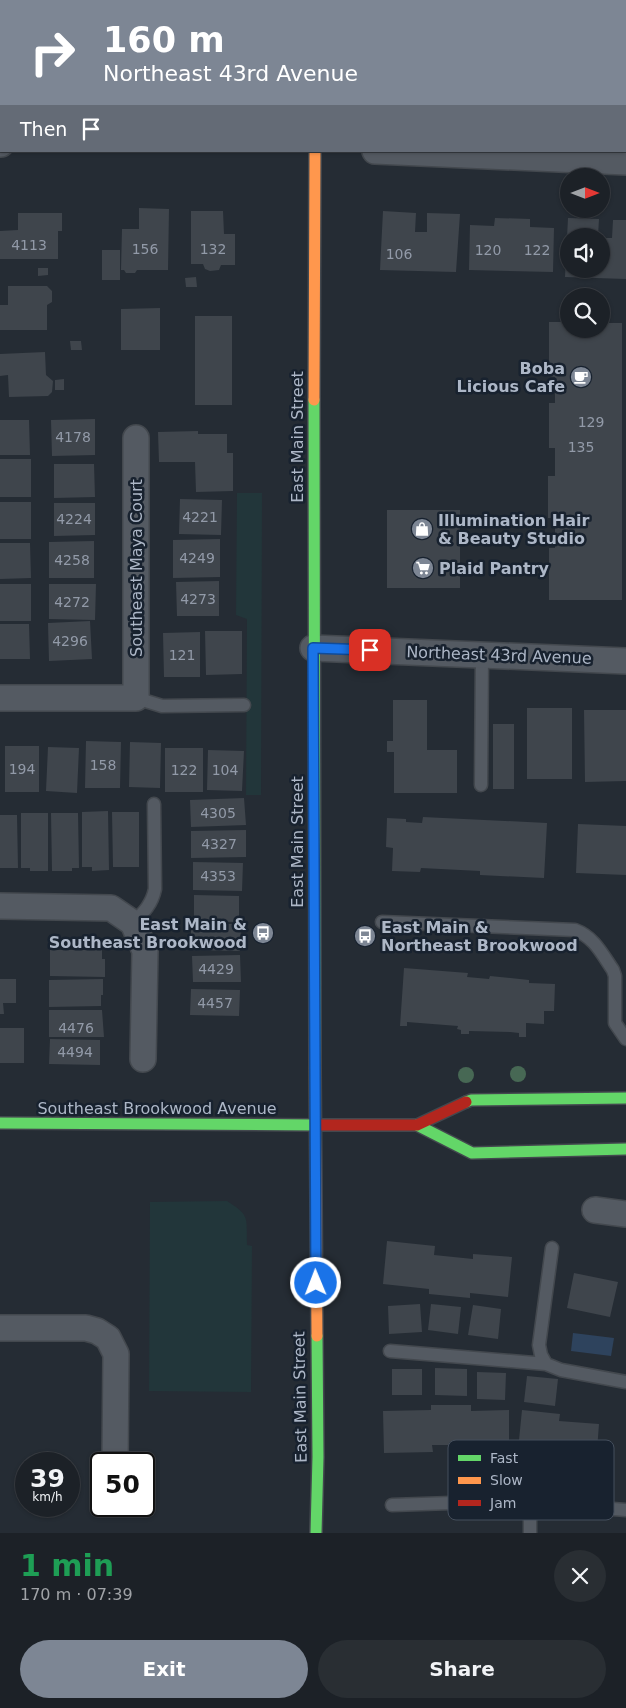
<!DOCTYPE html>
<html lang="en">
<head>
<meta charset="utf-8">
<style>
	:root { --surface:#1c2127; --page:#292e33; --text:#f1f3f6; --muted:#a0a3a7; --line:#3a3e44; --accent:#7d8694 }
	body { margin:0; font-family:"DejaVu Sans",sans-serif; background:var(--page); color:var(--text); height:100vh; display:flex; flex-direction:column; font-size:19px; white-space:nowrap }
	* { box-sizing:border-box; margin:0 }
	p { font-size:16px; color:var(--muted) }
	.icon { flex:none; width:28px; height:28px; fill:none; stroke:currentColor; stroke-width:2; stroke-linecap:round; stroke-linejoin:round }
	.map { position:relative; height:1533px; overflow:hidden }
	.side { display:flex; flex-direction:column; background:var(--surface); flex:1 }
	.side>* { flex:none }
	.guide { position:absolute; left:0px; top:0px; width:626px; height:152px; box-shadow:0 1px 4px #0004,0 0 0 1px var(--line); background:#7d8694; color:#fff; overflow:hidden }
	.needle { width:32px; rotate:90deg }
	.controls { position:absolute; left:560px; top:168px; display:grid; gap:10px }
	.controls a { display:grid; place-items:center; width:50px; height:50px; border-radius:50%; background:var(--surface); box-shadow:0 1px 4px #0004,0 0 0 1px var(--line); font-size:25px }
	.speed { position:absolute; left:15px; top:1452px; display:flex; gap:10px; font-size:25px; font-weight:700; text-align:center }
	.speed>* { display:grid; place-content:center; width:65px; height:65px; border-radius:50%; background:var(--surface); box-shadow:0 1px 4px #0004,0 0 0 1px var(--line); line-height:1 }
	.speed small { font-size:12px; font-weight:400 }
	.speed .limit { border:2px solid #111; border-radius:8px; background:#fff; color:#111 }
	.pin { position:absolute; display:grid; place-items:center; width:42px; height:42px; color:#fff; margin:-21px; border-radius:10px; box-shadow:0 2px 8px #0006 }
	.me { position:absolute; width:55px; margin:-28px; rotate:359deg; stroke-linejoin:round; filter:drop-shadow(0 0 4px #0008) }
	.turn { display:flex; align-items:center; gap:18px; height:105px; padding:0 20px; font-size:22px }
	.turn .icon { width:65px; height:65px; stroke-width:2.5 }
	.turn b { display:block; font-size:35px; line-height:42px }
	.then { display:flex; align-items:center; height:48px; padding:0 20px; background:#0003; gap:10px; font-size:19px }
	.round { display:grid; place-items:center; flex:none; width:52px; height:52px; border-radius:26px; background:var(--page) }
	.headline { display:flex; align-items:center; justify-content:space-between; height:85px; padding:0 20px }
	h1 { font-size:30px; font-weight:700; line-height:38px; color:#1e9e55 }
	.action { display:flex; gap:10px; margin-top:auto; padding:10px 20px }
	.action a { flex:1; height:58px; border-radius:30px; background:var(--accent); color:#fff; font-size:20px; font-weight:700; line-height:58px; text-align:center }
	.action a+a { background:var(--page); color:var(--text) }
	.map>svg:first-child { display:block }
</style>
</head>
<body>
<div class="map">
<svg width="626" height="1533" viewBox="0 0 626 1533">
	<rect width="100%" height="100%" fill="#252c34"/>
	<!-- green -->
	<path fill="#22363a" d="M237,493H262L261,795H246L247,619L236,615Z
		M227,1201C251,1216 246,1218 247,1245L252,1246L251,1392L149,1391L150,1202Z"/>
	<!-- water -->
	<path fill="#2e435d" d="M573,1333L614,1338L611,1356L571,1351Z"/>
	<!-- building -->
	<path fill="#3f454c" d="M139,208L169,209L168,270H137L135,273H126L124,270H121L122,229H139Z
		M191,211H223L224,234H235V265H221L219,270L210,271L205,269L203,264H191Z
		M383,211L416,213L415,232H427V213L460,214L456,272L380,270Z
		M18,213H62V231H58V259H0V231L18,230Z
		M495,218L530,219V227L554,228L553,272L469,270L470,225L494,226Z
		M568,218L599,219L598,236H569V269H601V238H612L613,220H626V279L565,277Z
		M102,250H120V280H102Z
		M38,268H48V275L38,276Z
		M196,277L197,287H186L185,278Z
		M8,286H47L52,291V302L47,305V330H0V305H8Z
		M160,308V350H121V309Z
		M195,316H232V405H195Z
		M549,322H569V329H601V323H622V600H549V548H555V518H548V476H555V448H549V403H555V377L549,376Z
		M70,341H81L82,350H71Z
		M45,352L46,375L53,381L52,392L48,396L9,397L8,375L0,376V354Z
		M64,379V390H55V380Z
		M95,419V455L52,456L51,420Z
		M0,420H29L30,455H0Z
		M198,431V434H227V453H233V491L196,492L195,462H159L158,432Z
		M0,459H31V497H0Z
		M54,464H94L95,497L54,498Z
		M180,499L222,500L221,535L179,534Z
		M0,502H31V539H0Z
		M54,503H95V535L54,536Z
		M387,510H460V588H387Z
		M220,539V577L173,578V540Z
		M94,541V578H49V542Z
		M0,543H30L31,578L0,579Z
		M219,581V616H177L176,582Z
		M0,584H31V621H0Z
		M49,584H96L95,620L49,619Z
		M90,621L92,659L49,661L48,623Z
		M0,624H29L30,659H0Z
		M205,631H242V674L206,675Z
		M200,632V677H164L163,633Z
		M393,700H427V750H457V793H394V752H387V741H393Z
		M527,708H572V779H527Z
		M584,710H626V781L585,782Z
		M493,724H514V789H493Z
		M86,741L121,742L120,788H85Z
		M130,742L161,743L160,788L129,787Z
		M5,746H39V792H5Z
		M48,747L79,748L77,793L46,791Z
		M165,748H203V792H165Z
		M208,750L244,751L242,791L207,790Z
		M244,798L246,825L191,827L190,800Z
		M108,811L109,870L92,871V867H82V812Z
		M112,812H139V867H113Z
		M21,813H48V871H30V868H21Z
		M51,813H78L79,868H72V871H52Z
		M0,815H17L18,868H0Z
		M423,817L547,823L544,878L480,875V871L421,868L420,872L392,871L393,848L386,847L387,818L406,819V822L422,823Z
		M578,824L626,826V875L576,873Z
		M246,830V857L191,858V831Z
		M193,862L243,863L242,891L193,890Z
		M194,895L239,896V922L194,921Z
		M191,924H241L240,951L191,950Z
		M50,950H102V959H105V977L50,976Z
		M240,955L241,982H193L192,956Z
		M404,968L468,973L467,977L489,979L490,976L529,980V983L555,984L554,1011H544V1024L526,1023V1037H519V1033L510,1032L469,1031V1034H461V1030L457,1029L458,1026L407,1022V1026H400Z
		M0,979H16V1003H3L4,1014H0Z
		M103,979V995H101V1006L49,1007V980Z
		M191,989L240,990L239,1016L190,1015Z
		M49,1010H102L104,1037H49Z
		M0,1028H24V1063H0Z
		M50,1039L100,1040V1065L49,1064Z
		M387,1241L435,1246L434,1255L473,1259V1254L512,1257L508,1297L470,1293V1298L429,1294V1289L383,1284Z
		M574,1273L618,1282L610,1317L567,1308Z
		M420,1304L422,1332L389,1334L388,1306Z
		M431,1304L461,1307L458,1334L428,1330Z
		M473,1305L501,1309L498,1339L468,1335Z
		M435,1368L467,1369V1396L435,1395Z
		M392,1369H422V1395H392Z
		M477,1372L506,1373L505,1400L477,1399Z
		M527,1376L558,1379L555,1406L524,1402Z
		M431,1405H471V1411L509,1410V1449L468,1450V1445H432L433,1452L384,1453L383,1411L431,1410Z
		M522,1410L560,1414L559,1421L599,1424L596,1463L555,1459V1453L518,1450Z"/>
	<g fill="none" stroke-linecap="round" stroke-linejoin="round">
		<!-- lane casing -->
		<g stroke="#43484e" stroke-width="15">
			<path id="lane" d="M136,698L162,706L244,705
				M481,785L482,655
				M382,922L575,930C594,937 602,954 613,970L615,976V1023L626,1039
				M133,923C144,912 152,904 155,889L154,804
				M552,1248L539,1345L541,1355L546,1364L561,1370L626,1382
				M390,1351L546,1364
				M392,1505L513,1501L626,1510
				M530,1533V1502"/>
		</g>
		<!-- street casing -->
		<g stroke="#43484e" stroke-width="28">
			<path id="street" d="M0,144H1
				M375,151L626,162
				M313,648L626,661
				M0,698H136V438
				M0,906L111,908L133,923L145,951L143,1059
				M595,1210L626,1214
				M0,1328H86L97,1331L108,1338L116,1354L115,1464"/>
		</g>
		<!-- fast casing -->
		<g stroke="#43484e" stroke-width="14">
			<path id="fast" d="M314,400L315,1068
				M466,1102L471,1100L626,1098
				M0,1123L317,1125
				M417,1125L472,1153L626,1149
				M316,1533L318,1457L317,1336"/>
		</g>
		<!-- slow casing -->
		<g stroke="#43484e" stroke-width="14">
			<path id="slow" d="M315,0V1
				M314,400L315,151
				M315,1068L317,1336"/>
		</g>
		<!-- jam casing -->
		<g stroke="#43484e" stroke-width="14">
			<path id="jam" d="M317,1125H417L466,1102"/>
		</g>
		<!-- lane -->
		<use href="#lane" stroke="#545a62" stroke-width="12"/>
		<!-- street -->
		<use href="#street" stroke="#545a62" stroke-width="25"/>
		<!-- fast -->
		<use href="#fast" stroke="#63d668" stroke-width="11"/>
		<!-- slow -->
		<use href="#slow" stroke="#ff974d" stroke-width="11"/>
		<!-- jam -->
		<use href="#jam" stroke="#b3261e" stroke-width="11"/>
	</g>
	<!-- trees -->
	<g fill="#476854">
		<circle cx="518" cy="1074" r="8"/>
		<circle cx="466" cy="1075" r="8"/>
	</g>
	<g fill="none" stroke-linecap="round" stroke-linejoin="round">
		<!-- route casing -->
		<g stroke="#114b97" stroke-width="12">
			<path id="route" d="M316,1283L313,648L370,650"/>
		</g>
		<!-- route -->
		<use href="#route" stroke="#1a73e8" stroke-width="9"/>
	</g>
	<!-- icons -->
	<defs>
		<g id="cafe-disc" transform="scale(1.125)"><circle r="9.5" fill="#7d8694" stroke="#18222f"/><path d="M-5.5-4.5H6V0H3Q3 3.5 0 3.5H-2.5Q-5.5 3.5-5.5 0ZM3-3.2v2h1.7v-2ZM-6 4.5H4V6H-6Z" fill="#fff"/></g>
		<g id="shop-disc" transform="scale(1.125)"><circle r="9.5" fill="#7d8694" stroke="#18222f"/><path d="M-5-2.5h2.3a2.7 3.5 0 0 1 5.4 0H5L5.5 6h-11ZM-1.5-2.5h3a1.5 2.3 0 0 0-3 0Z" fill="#fff"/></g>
		<g id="supermarket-disc" transform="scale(1.125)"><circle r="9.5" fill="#7d8694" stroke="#18222f"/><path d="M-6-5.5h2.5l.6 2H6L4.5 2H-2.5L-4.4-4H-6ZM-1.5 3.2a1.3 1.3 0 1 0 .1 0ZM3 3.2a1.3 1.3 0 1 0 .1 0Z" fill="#fff"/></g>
		<g id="bus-disc" transform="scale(1.125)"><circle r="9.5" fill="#7d8694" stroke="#18222f"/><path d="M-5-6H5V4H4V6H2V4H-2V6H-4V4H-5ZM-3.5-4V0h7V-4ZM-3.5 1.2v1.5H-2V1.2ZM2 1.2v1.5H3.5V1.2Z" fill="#fff"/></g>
	</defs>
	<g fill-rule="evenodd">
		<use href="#cafe-disc" x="581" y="377"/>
		<use href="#shop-disc" x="422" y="529"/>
		<use href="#supermarket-disc" x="423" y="568"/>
		<use href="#bus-disc" x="263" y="933"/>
		<use href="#bus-disc" x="365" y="936"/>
	</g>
	<g text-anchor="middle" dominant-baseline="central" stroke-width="5" stroke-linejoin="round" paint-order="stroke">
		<!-- number labels -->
		<g font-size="14" fill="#929aa8">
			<text x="29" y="245">4113</text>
			<text x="145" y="249">156</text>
			<text x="213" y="249">132</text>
			<text x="488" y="250">120</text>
			<text x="537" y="250">122</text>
			<text x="399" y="254">106</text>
			<text x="591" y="422">129</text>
			<text x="73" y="437">4178</text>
			<text x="581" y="447">135</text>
			<text x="200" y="517">4221</text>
			<text x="74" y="519">4224</text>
			<text x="197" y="558">4249</text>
			<text x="72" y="560">4258</text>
			<text x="198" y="599">4273</text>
			<text x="72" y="602">4272</text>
			<text x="70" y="641">4296</text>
			<text x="182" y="655">121</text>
			<text x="103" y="765">158</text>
			<text x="22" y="769">194</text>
			<text x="184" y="770">122</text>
			<text x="225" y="770">104</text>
			<text x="218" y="813">4305</text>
			<text x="219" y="844">4327</text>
			<text x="218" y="876">4353</text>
			<text x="216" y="969">4429</text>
			<text x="215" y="1003">4457</text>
			<text x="76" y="1028">4476</text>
			<text x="75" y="1052">4494</text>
		</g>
		<!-- poi labels -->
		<g font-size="16" font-weight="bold" fill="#adb7c7" stroke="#18222f" text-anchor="start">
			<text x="565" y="368" text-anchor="end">Boba<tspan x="565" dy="18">Licious Cafe</tspan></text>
			<text x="438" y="520">Illumination Hair<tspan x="438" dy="18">&amp; Beauty Studio</tspan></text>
			<text x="439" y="568">Plaid Pantry</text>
			<text x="247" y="924" text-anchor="end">East Main &amp;<tspan x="247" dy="18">Southeast Brookwood</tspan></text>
			<text x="381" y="927">East Main &amp;<tspan x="381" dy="18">Northeast Brookwood</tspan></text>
		</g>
		<!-- street labels -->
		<g font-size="16" fill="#adb7c7" stroke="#18222f">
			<text transform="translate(297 437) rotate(-90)">East Main Street</text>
			<text transform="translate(136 568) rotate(-90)">Southeast Maya Court</text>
			<text transform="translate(499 655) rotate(2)">Northeast 43rd Avenue</text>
			<text transform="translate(297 842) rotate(-90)">East Main Street</text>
			<text x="157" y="1108">Southeast Brookwood Avenue</text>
			<text transform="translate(300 1397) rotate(-91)">East Main Street</text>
		</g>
	</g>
	<!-- legend -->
	<rect x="448" y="1440" width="166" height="80" rx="8" fill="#18222f" stroke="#454f5d" stroke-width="1"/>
	<rect x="458" y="1455" width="23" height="6" fill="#63d668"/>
	<rect x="458" y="1477" width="23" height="7" fill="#ff974d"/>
	<rect x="458" y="1500" width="23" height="6" fill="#b3261e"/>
	<g font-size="14" fill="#adb7c7">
		<text x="490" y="1463">Fast</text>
		<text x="490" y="1485">Slow</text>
		<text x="490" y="1508">Jam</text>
	</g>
</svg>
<div class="controls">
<a><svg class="needle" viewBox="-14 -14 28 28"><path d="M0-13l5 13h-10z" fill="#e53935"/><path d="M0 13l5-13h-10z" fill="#a0a3a7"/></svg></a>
<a><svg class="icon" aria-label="sound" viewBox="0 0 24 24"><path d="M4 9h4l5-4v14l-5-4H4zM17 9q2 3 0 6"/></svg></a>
<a><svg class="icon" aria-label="search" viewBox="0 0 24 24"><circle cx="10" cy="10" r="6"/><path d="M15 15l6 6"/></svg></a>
</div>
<div class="speed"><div>39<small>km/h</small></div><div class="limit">50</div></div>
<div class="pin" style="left:370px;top:650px;background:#d93025"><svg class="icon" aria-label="arrive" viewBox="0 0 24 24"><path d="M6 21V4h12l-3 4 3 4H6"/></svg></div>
<svg class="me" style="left:316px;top:1283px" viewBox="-20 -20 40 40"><circle r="17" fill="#1a73e8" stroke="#fff" stroke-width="3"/><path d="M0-11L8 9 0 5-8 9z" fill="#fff"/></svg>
<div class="guide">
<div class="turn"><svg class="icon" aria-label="right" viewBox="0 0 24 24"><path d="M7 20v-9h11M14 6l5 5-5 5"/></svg><div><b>160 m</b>Northeast 43rd Avenue</div></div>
<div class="then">Then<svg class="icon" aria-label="arrive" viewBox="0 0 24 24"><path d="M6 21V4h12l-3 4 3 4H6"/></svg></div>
</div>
</div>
<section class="side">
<div class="headline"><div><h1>1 min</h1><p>170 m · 07:39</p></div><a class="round"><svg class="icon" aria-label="close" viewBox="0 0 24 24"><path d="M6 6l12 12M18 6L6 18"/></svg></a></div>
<div class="action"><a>Exit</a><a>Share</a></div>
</section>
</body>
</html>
